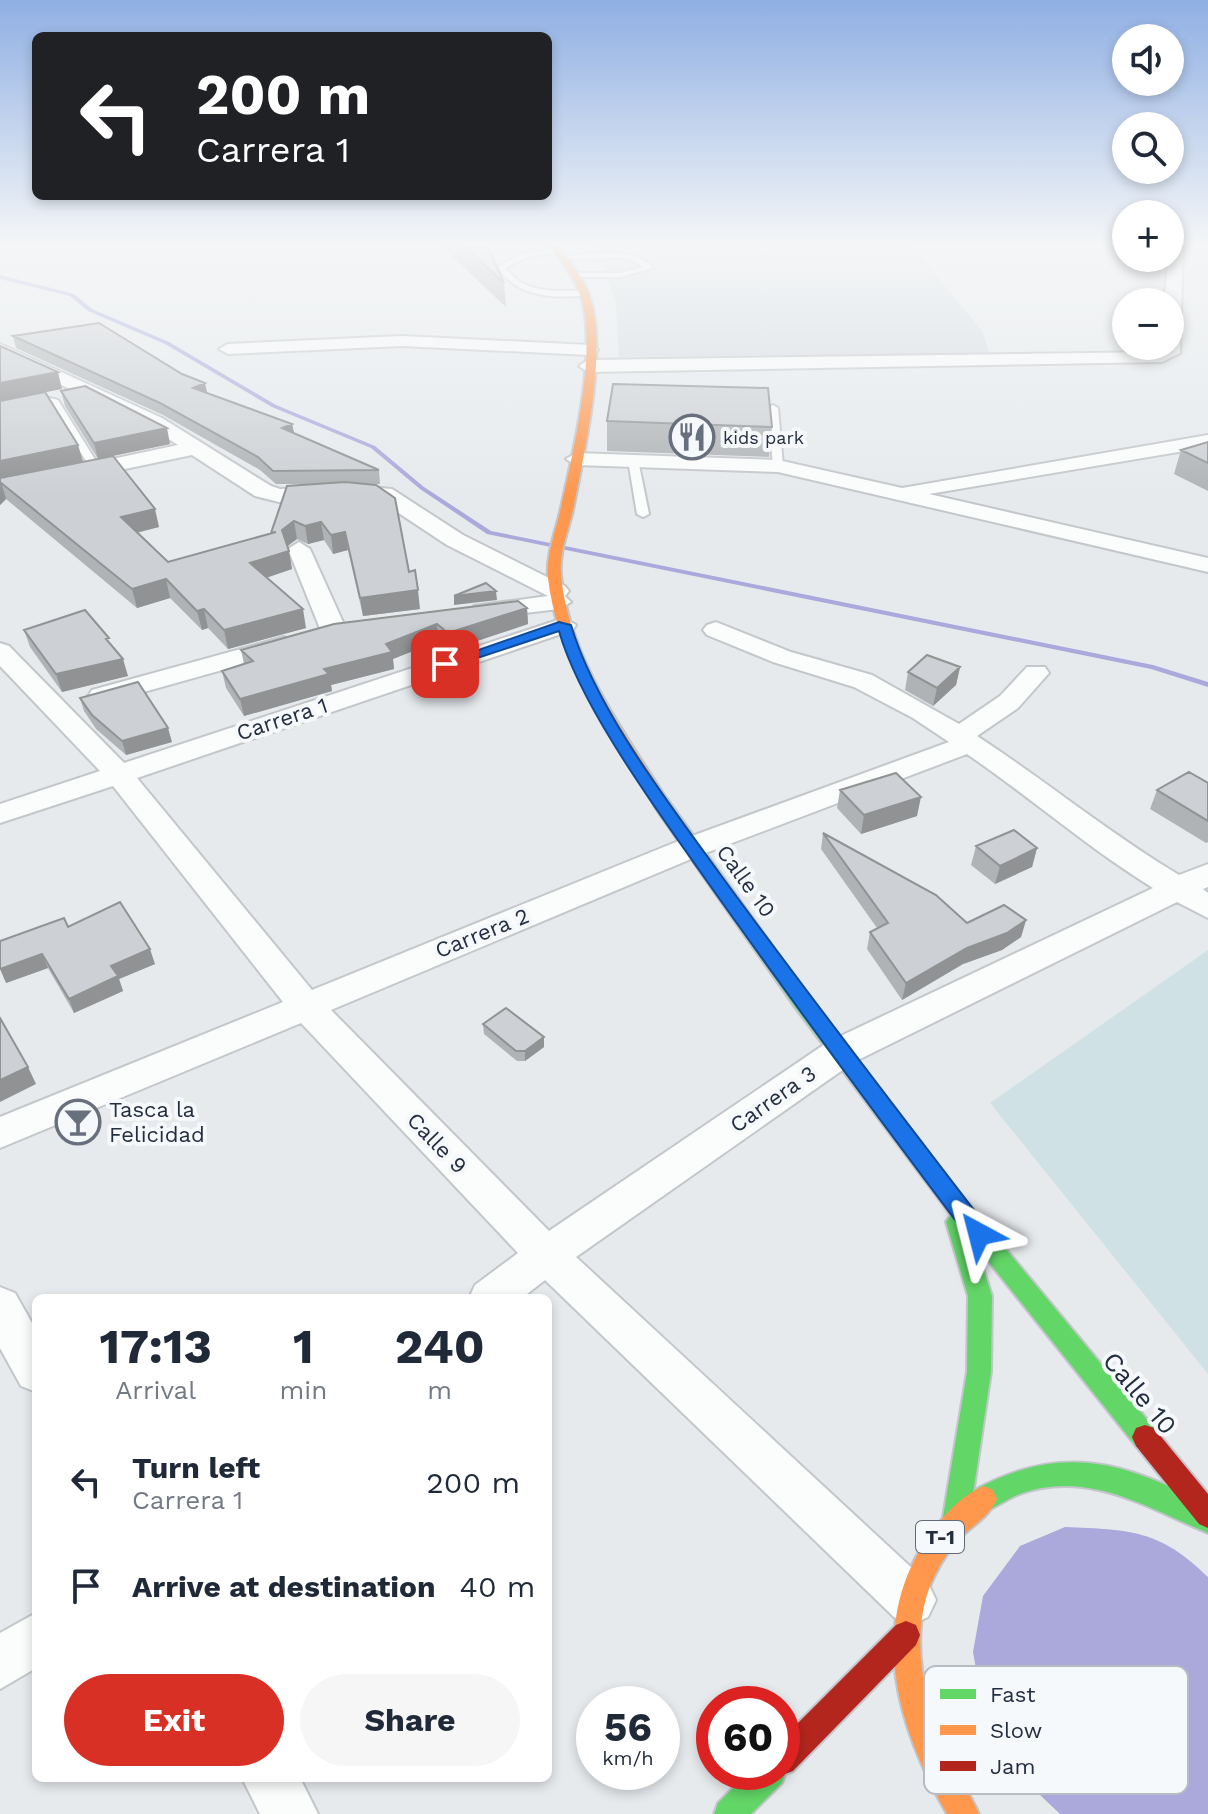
<!DOCTYPE html>
<html lang="en">
<head>
<meta charset="utf-8">
<style>
	:root { --surface:#fff; --page:#f6f6f7; --text:#1f2937; --muted:#747a83; --accent:#d93025 }
	body { margin:0; font-family:"Work Sans",sans-serif; background:var(--page); color:var(--text); height:100vh; display:flex; flex-direction:column; font-size:30px; white-space:nowrap }
	* { box-sizing:border-box; margin:0 }
	p { font-size:26px; color:var(--muted) }
	.icon { flex:none; width:44px; height:44px; fill:none; stroke:currentColor; stroke-width:2; stroke-linecap:round; stroke-linejoin:round }
	.map { position:relative; flex:1; overflow:hidden }
	.details { position:absolute; left:32px; top:1294px; width:520px; height:488px; display:flex; flex-direction:column; background:var(--surface); border-radius:12px; box-shadow:0 4px 12px #0003 }
	.details>* { flex:none }
	.banner { position:absolute; left:32px; top:32px; width:520px; height:168px; border-radius:12px; box-shadow:0 4px 12px #0003; background:#202124; color:#fff; overflow:hidden }
	.tools { position:absolute; left:1112px; top:24px; display:grid; gap:16px }
	.tools a { display:grid; place-items:center; width:72px; height:72px; border-radius:50%; background:var(--surface); box-shadow:0 4px 12px #0003; font-size:40px }
	.speed { position:absolute; left:576px; top:1686px; display:flex; gap:16px; font-size:40px; font-weight:700; text-align:center }
	.speed>* { display:grid; place-content:center; width:104px; height:104px; border-radius:50%; background:var(--surface); box-shadow:0 4px 12px #0003; line-height:1 }
	.speed small { font-size:20px; font-weight:400 }
	.speed .limit { border:12px solid #d22; background:#fff; color:#111 }
	.pin { position:absolute; display:grid; place-items:center; width:68px; height:68px; color:#fff; margin:-34px; border-radius:16px; box-shadow:0 4px 12px #0006 }
	.me { position:absolute; width:88px; margin:-44px; rotate:322deg; stroke-linejoin:round; filter:drop-shadow(0 0 6px #0008) }
	.turn { display:flex; align-items:center; gap:28px; height:168px; padding:0 32px; font-size:36px }
	.turn .icon { width:104px; height:104px; stroke-width:2.5 }
	.turn b { display:block; font-size:56px; line-height:68px }
	.eta { display:flex; justify-content:space-evenly; align-items:center; height:136px; text-align:center }
	.eta b { font-size:48px; font-weight:700; line-height:56px }
	.action { display:flex; gap:16px; margin-top:auto; padding:16px 32px }
	.action a { flex:1; height:92px; border-radius:48px; background:var(--accent); color:#fff; font-size:32px; font-weight:700; line-height:92px; text-align:center }
	.action a+a { background:var(--page); color:var(--text) }
	ul { padding:0; list-style:none }
	li { display:flex; align-items:center; gap:24px; height:104px; padding:0 32px }
	li div { flex:1 }
	li b { display:block; font-size:30px }
	li em { font-style:normal }
	.map>svg:first-child { display:block }
</style>
</head>
<body>
<div class="map">
<svg width="1208" height="1814" viewBox="0 0 1208 1814">
	<rect width="100%" height="100%" fill="#e7eaed"/>
	<!-- built -->
	<path fill="#d7dbe1" d="M585,246H912L982,331L990,356L619,357L616,302L604,270Z"/>
	<!-- green -->
	<path fill="#d0e1e6" d="M1208,950V1374L990,1103Z"/>
	<!-- water -->
	<path fill="#aba8dc" d="M1065,1527C1130,1530 1159,1529 1208,1577V1814H1060L1020,1776L983,1708L973,1652L983,1596L1020,1546Z"/>
	<g fill="none" stroke-linecap="round" stroke-linejoin="round">
		<!-- stream -->
		<path fill="#aba8dc" fill-rule="evenodd" d="M0,275L74,294L92,309L169,342L276,405L375,446L424,487L491,531L1153,665L1208,682V687L1151,669L487,534L420,489L371,448L272,407L165,344L88,311L70,296L0,279Z"/>
		<!-- lane casing -->
		<g stroke="#c4c7ca" stroke-width="4">
			<path id="lane" d="M557,248L560,252L524,258L506,268C523,294 556,291 583,291L586,295C554,299 516,297 498,267L519,254Z
				M596,253C617,252 638,252 653,268L621,277H576L573,273H621L643,267L631,259L621,258L563,259L559,257Z
				M50,398L58,400L101,469L100,471L91,469L48,400Z
				M773,405L778,408L783,466L778,469L773,466L768,408Z
				M633,457L638,460L649,514L643,517L637,514L628,460Z"/>
		</g>
		<!-- street casing -->
		<g stroke="#c4c7ca" stroke-width="4">
			<path id="street" d="M1170,243H1183L1180,353L1162,362L588,372L579,366L588,360L1159,352L1162,346H1170V302H1164Z
				M402,336L589,345L598,350L589,355L402,346L228,354L219,349L228,344Z
				M0,344L162,418L271,486L280,489L347,485L392,489L463,535L565,586L569,591L565,596L571,602L559,609L483,618L474,616L471,611L474,606L548,596L447,545L379,500L347,497L279,502L255,496L192,455L0,495V483L178,445L148,426L0,356Z
				M1208,435V447L929,494L1208,558V572L778,472L576,465L566,459L576,453L778,460L902,488Z
				M299,542L310,549L347,631L343,636L334,639L321,631L288,549Z
				M564,618L576,625L573,630L137,778L312,990L681,840L949,742L913,718L854,687L773,662L707,635L703,630L707,625L716,622L791,652L872,675L959,724L1000,696L1027,667H1045L1049,673L1018,708L977,736C1046,781 1109,833 1179,875L1208,864V887L1203,889L1208,893V918L1177,902L854,1062L576,1257L928,1583L936,1600L928,1617L911,1625L894,1617L545,1280L522,1298H469L475,1285L518,1253L301,1023L0,1148V1117L283,1002L113,786L0,823V804L100,771L0,666V643L9,646L124,763ZM967,754C1030,797 1088,848 1153,888L828,1042L549,1231L331,1010L703,854Z
				M284,637L297,645L293,650L101,704L92,702L88,696L92,690Z
				M0,1287L15,1293L36,1330V1392L21,1386L0,1348Z
				M36,1613V1668L0,1689V1633Z
				M242,1778H300L318,1814H260Z"/>
		</g>
		<!-- fast casing -->
		<g stroke="#c2c6cb" stroke-width="4">
			<path id="fast" d="M661,798L667,799L809,997L952,1184L1154,1428L1158,1437L1154,1446L1145,1449L1136,1446L976,1246L992,1296L991,1372L973,1494L975,1490C1060,1443 1125,1461 1208,1506V1533C1147,1508 1087,1468 1017,1495C1006,1500 996,1507 984,1512L975,1508L972,1501L965,1526L956,1530L947,1526L943,1517L967,1372L968,1296L946,1222L951,1215L795,1007L655,807L653,803Z
				M782,1762L786,1772L782,1783L751,1814H714L718,1803L749,1772H782Z"/>
		</g>
		<!-- slow casing -->
		<g stroke="#c2c6cb" stroke-width="4">
			<path id="slow" d="M548,243H556C570,260 584,278 591,300C607,354 584,454 573,510C568,531 559,553 561,575C569,660 625,733 669,803L661,808L653,803C609,733 558,662 548,578C546,556 555,533 560,512C572,457 597,355 582,301C576,279 561,261 548,243Z
				M984,1486L993,1490L997,1499C990,1516 972,1526 959,1539C950,1548 941,1563 935,1575C906,1632 924,1711 953,1765C961,1782 972,1797 979,1814H947C898,1729 867,1627 927,1539C940,1519 961,1495 984,1486Z"/>
		</g>
		<!-- jam casing -->
		<g stroke="#c2c6cb" stroke-width="4">
			<path id="jam" d="M1145,1425L1154,1428L1208,1494V1528L1199,1524L1136,1446L1132,1437L1136,1428Z
				M906,1621L916,1625L920,1635L916,1645L793,1771L782,1775L775,1772H782V1739L896,1625Z"/>
		</g>
		<!-- lane -->
		<use href="#lane" fill="#fbfcfc" fill-rule="evenodd"/>
		<!-- street -->
		<use href="#street" fill="#fbfcfc" fill-rule="evenodd"/>
		<!-- fast -->
		<use href="#fast" fill="#63d668" fill-rule="evenodd"/>
		<!-- slow -->
		<use href="#slow" fill="#ff974d" fill-rule="evenodd"/>
		<!-- jam -->
		<use href="#jam" fill="#b3261e" fill-rule="evenodd"/>
	</g>
	<!-- wall -->
	<path fill="#b0b3b6" d="M438,243H486L504,283L506,307Z
		M13,336L207,393L292,424L294,433L379,470L380,484H361L409,572L420,609L363,616L348,550L333,554L324,540L308,544L297,539L287,546L292,569L266,578L306,628L228,649L208,628L202,630L170,598L137,608L6,499L0,505V401L78,445L83,462L159,527L137,533L168,562L271,533L319,484H276L260,470L163,415L16,348Z
		M61,391L170,444L98,459L65,406Z
		M607,421L772,427L769,457L607,451Z
		M1208,442V491L1174,474L1181,450Z
		M527,608L528,624L450,650L438,641L393,659L394,669L331,685L332,691L244,716L226,688L222,671L244,664L241,650Z
		M24,630L112,645L128,676L62,692L30,647Z
		M960,667L956,685L933,706L905,690L908,672Z
		M80,698L172,742L126,755L96,729L84,711Z
		M1208,783V842L1206,843L1150,809L1157,790Z
		M840,790L917,816L861,834L837,808Z
		M823,833L967,923L1026,920L1021,937L1002,950L963,964L902,1000L867,949L870,932L877,928L821,849Z
		M976,846L1037,848L1032,867L995,884L971,865Z
		M68,927L155,964L119,979L123,991L74,1013L48,968L6,983Z
		M483,1024L544,1037V1047L525,1061H517L484,1034Z"/>
	<!-- shaded-wall -->
	<path fill="#909294" d="M58,372L62,389L0,401V383Z
		M205,383L208,396L193,388Z
		M292,424L295,437L282,428Z
		M167,428L170,444L98,459L94,443Z
		M78,445L83,462L0,480V461Z
		M1,481L6,499L0,505V482Z
		M155,509L159,527L126,535L121,517Z
		M294,521L297,539L285,548L282,530Z
		M321,522L324,540L308,544L305,526Z
		M345,532L348,550L333,554L331,535Z
		M289,551L292,569L253,582L250,563Z
		M166,579L170,598L137,608L132,589Z
		M418,590L420,609L363,616L360,598Z
		M496,591L497,600L454,605V596Z
		M527,608L528,624L450,650L448,633Z
		M204,609L208,628L202,630L197,611Z
		M303,609L306,628L228,649L224,630Z
		M437,624L438,641L393,659L394,669L331,685L332,691L244,716L240,699L324,669Z
		M123,659L128,676L62,692L56,674Z
		M960,667L956,685L933,706L937,688Z
		M168,728L172,742L126,755L122,741Z
		M921,797L917,816L861,834L864,815Z
		M1037,848L1032,867L995,884L1000,866Z
		M1026,920L1021,937L1002,950L963,964L902,1000L906,983L967,948Z
		M150,949L155,964L119,979L123,991L74,1013L69,999L111,966Z
		M42,954L48,968L6,983L0,969Z
		M544,1037V1047L525,1061V1051Z
		M28,1067L36,1084L0,1102V1080Z"/>
	<!-- building -->
	<path fill="#cdd0d4" stroke="#909294" stroke-width="2" d="M461,243H486L504,283Z
		M99,323L182,374L205,383L193,388L292,424L282,428L379,470L273,471L258,457L160,403L13,336Z
		M0,346L58,372L0,383Z
		M613,384L768,388L772,427L607,421Z
		M85,386L167,428L94,443L61,391Z
		M45,392L78,445L0,461V401Z
		M1208,442V463L1181,450Z
		M113,456L155,509L121,517L168,562L276,532L271,533L287,486L345,482L376,485L395,498L409,572L415,570L418,590L360,598L345,532L331,535L321,522L305,526L294,521L282,530L289,551L250,563L303,609L224,630L204,609L197,611L166,579L132,589L0,482V478Z
		M486,583L496,591L454,596Z
		M518,601L527,608L448,633L437,624L386,644L392,652L324,669L329,674L240,699L222,671L253,661L241,650L334,624Z
		M85,610L109,638L106,639L123,659L56,674L24,630Z
		M927,655L960,667L937,688L908,672Z
		M138,682L168,728L122,741L92,715L80,698Z
		M1189,772L1208,783V821L1157,790Z
		M896,773L921,797L864,815L840,790Z
		M1014,830L1037,848L1000,866L976,846Z
		M823,833L936,895L967,923L1004,905L1026,920L1007,933L967,948L906,983L870,932L888,923Z
		M120,902L150,949L111,966L118,976L69,999L42,954L0,969V941L64,918L68,927Z
		M506,1008L544,1037L525,1051H516L483,1024Z
		M0,1018L28,1067L0,1080Z"/>
	<!-- sky -->
	<linearGradient id="sky" x2="0" y2="1"><stop stop-color="#8fafe3"/><stop offset="0.49" stop-color="#f4f6f7"/><stop offset="1" stop-color="#f4f6f7" stop-opacity="0"/></linearGradient>
	<rect width="1208" height="497" fill="url(#sky)"/>
	<!-- route -->
	<path fill="#1a73e8" stroke="#114b97" stroke-width="2" d="M559,622L571,625C596,709 668,802 720,874C807,993 897,1110 987,1227L991,1234L987,1241L979,1244L971,1241C879,1119 788,996 699,870C654,806 580,705 559,631L450,667L438,664Z"/>
	<!-- icons -->
	<defs>
		<g id="restaurant-ring" transform="scale(2.3)"><circle r="9.5" fill="#f6f9fb" stroke="#68707d" stroke-width="1.5"/><path d="M-5-6h1v4h1v-4h1v4h1v-4h1v5L-1.5 .5V6h-2V.5L-5-1ZM5-6V6H3V1.5H1.5Q1.5-4 5-6Z" fill="#68707d"/></g>
		<g id="bar-ring" transform="scale(2.3)"><circle r="9.5" fill="#f6f9fb" stroke="#68707d" stroke-width="1.5"/><path d="M-6-5H6L.8 .8V4.5H3.5V6h-7V4.5H-.8V.8Z" fill="#68707d"/></g>
	</defs>
	<g fill-rule="evenodd">
		<use href="#restaurant-ring" x="692" y="437"/>
		<use href="#bar-ring" x="78" y="1122"/>
	</g>
	<g text-anchor="middle" dominant-baseline="central" stroke-width="8" stroke-linejoin="round" paint-order="stroke">
		<!-- far-poi labels -->
		<g font-size="18" fill="#232e41" stroke="#f6f9fb" text-anchor="start">
			<text x="723" y="437">kids park</text>
		</g>
		<!-- shield labels -->
		<rect fill="#f6f9fb" stroke="#626b79" stroke-width="2" x="916" y="1521" width="48" height="32" rx="6"/>
		<g font-size="20" font-weight="bold" fill="#232e41">
			<text x="940" y="1537">T-1</text>
		</g>
		<!-- street labels -->
		<g font-size="22" fill="#232e41" stroke="#f6f9fb">
			<text transform="translate(282 719) rotate(-18)">Carrera 1</text>
			<text transform="translate(746 881) rotate(54)">Calle 10</text>
			<text transform="translate(482 933) rotate(-22)">Carrera 2</text>
			<text transform="translate(773 1099) rotate(-35)">Carrera 3</text>
			<text transform="translate(437 1143) rotate(46)">Calle 9</text>
		</g>
		<!-- poi labels -->
		<g font-size="22" fill="#232e41" stroke="#f6f9fb" text-anchor="start">
			<text x="109" y="1109">Tasca la<tspan x="109" dy="25">Felicidad</tspan></text>
		</g>
		<!-- near-street labels -->
		<g font-size="26" fill="#232e41" stroke="#f6f9fb">
			<text transform="translate(1140 1393) rotate(50)">Calle 10</text>
		</g>
	</g>
	<!-- legend -->
	<rect x="924" y="1666" width="264" height="128" rx="12" fill="#f6f9fb" stroke="#b7bcc3" stroke-width="2"/>
	<rect x="940" y="1689" width="36" height="10" fill="#63d668"/>
	<rect x="940" y="1725" width="36" height="10" fill="#ff974d"/>
	<rect x="940" y="1761" width="36" height="10" fill="#b3261e"/>
	<g font-size="22" fill="#232e41">
		<text x="990" y="1702">Fast</text>
		<text x="990" y="1738">Slow</text>
		<text x="990" y="1774">Jam</text>
	</g>
</svg>
<div class="tools">
<a><svg class="icon" aria-label="sound" viewBox="0 0 24 24"><path d="M4 9h4l5-4v14l-5-4H4zM17 9q2 3 0 6"/></svg></a>
<a><svg class="icon" aria-label="search" viewBox="0 0 24 24"><circle cx="10" cy="10" r="6"/><path d="M15 15l6 6"/></svg></a>
<a>+</a>
<a>−</a>
</div>
<div class="speed"><div>56<small>km/h</small></div><div class="limit">60</div></div>
<div class="pin" style="left:445px;top:664px;background:#d93025"><svg class="icon" aria-label="arrive" viewBox="0 0 24 24"><path d="M6 21V4h12l-3 4 3 4H6"/></svg></div>
<svg class="me" style="left:979px;top:1234px" viewBox="-20 -20 40 40"><path d="M0-17L14 15 0 8-14 15z" fill="#1a73e8" stroke="#fff" stroke-width="4"/></svg>
<div class="banner">
<div class="turn"><svg class="icon" aria-label="left" viewBox="0 0 24 24"><path d="M17 20v-9H6M10 6l-5 5 5 5"/></svg><div><b>200 m</b>Carrera 1</div></div>
</div>
<section class="details">
<div class="eta">
<div><b>17:13</b><p>Arrival</p></div>
<div><b>1</b><p>min</p></div>
<div><b>240</b><p>m</p></div>
</div>
<ul>
<li><svg class="icon" aria-label="left" viewBox="0 0 24 24"><path d="M17 20v-9H6M10 6l-5 5 5 5"/></svg><div><b>Turn left</b><p>Carrera 1</p></div><em>200 m</em></li>
<li><svg class="icon" aria-label="arrive" viewBox="0 0 24 24"><path d="M6 21V4h12l-3 4 3 4H6"/></svg><div><b>Arrive at destination</b></div><em>40 m</em></li>
</ul>
<div class="action"><a>Exit</a><a>Share</a></div>
</section>
</div>
</body>
</html>
